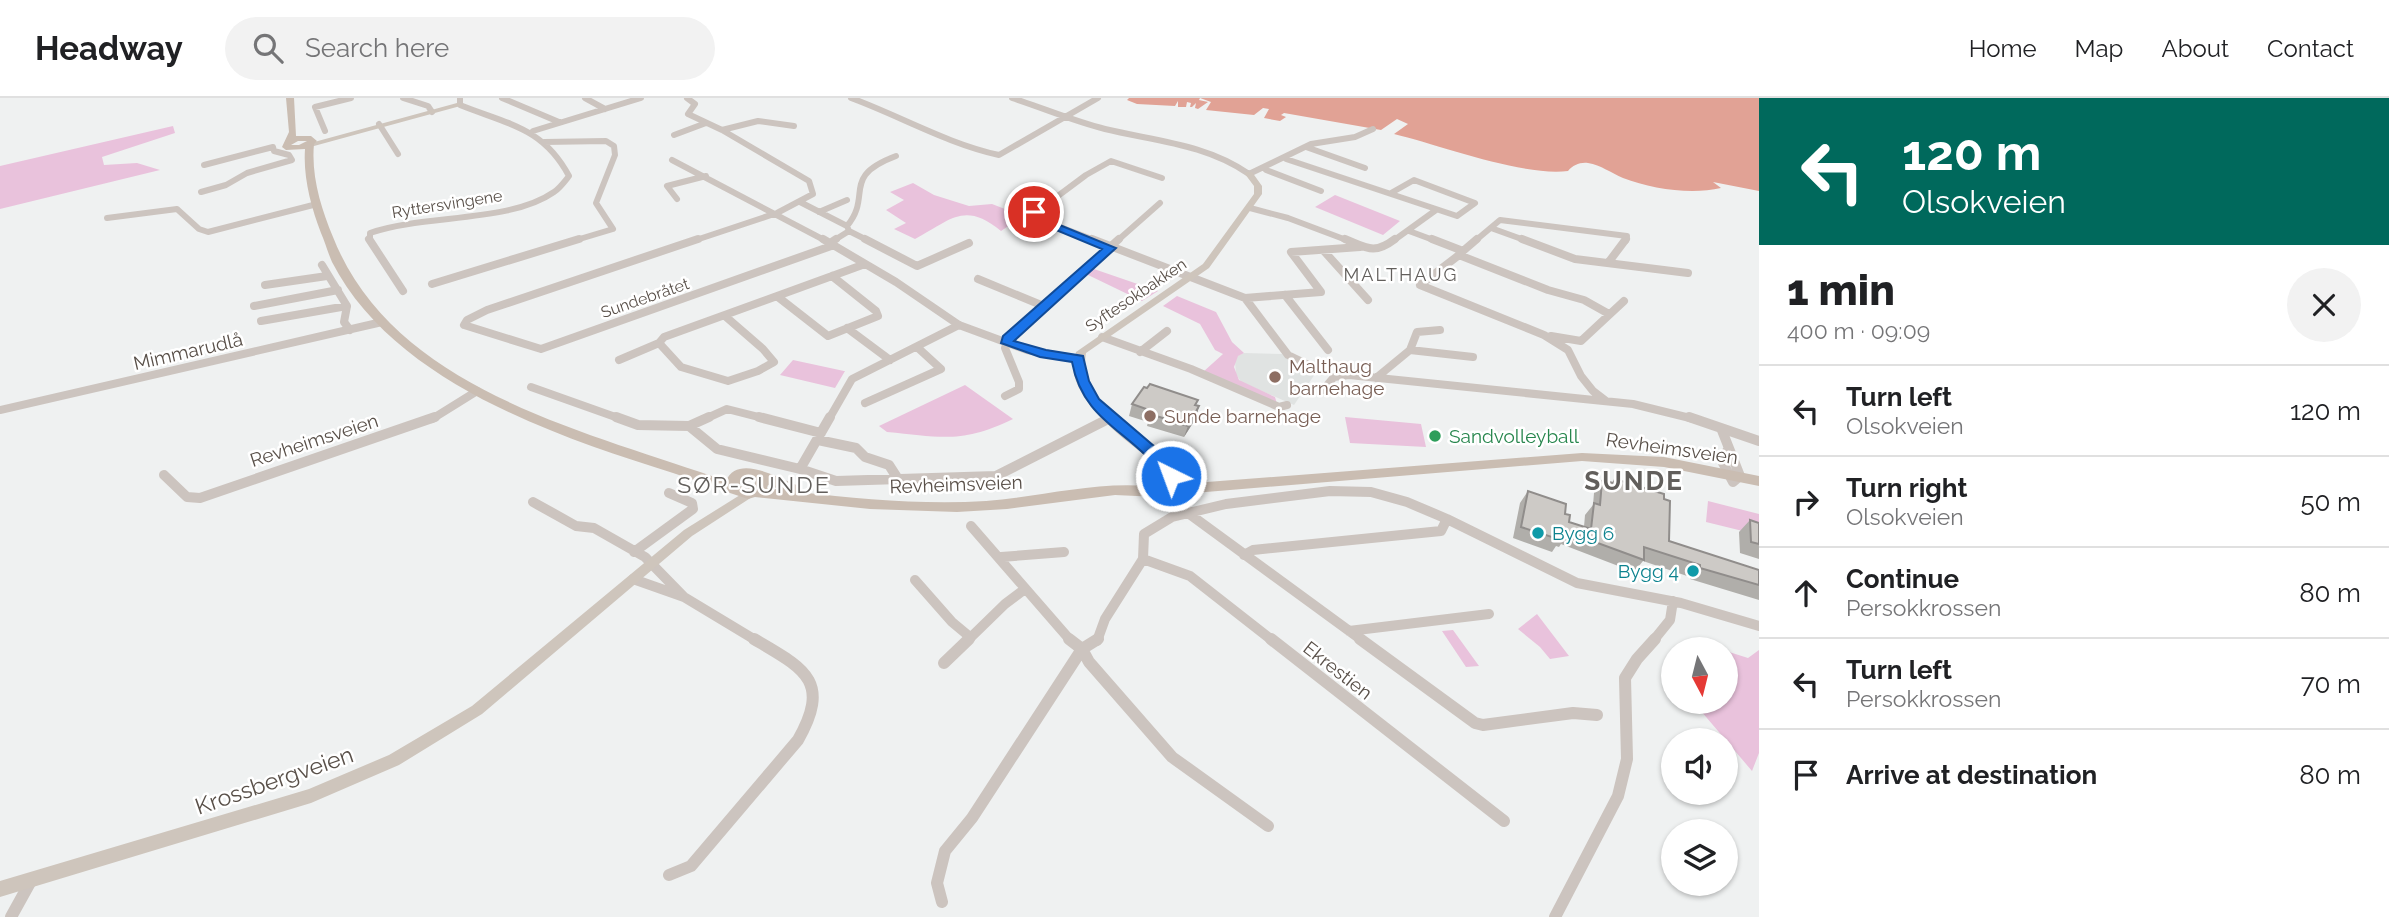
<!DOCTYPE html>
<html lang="en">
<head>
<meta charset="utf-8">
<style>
	:root { --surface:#fff; --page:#f2f2f2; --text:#202124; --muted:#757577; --line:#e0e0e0 }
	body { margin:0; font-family:Raleway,sans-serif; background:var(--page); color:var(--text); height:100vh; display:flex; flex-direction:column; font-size:26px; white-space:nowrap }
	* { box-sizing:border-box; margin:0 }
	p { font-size:23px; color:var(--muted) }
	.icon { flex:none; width:38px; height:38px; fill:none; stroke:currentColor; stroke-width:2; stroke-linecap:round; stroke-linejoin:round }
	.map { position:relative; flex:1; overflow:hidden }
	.details { display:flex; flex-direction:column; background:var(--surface); width:630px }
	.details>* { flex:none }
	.hud { background:#00695c; color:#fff; overflow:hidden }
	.needle { width:46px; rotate:173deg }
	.tools { position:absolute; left:1661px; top:539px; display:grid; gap:14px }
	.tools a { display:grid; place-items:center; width:77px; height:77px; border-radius:50%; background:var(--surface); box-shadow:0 2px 5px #0004; font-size:35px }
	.pin { position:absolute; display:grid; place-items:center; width:60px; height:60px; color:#fff; margin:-30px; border:4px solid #fff; border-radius:50%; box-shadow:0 2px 7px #0007 }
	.me { position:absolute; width:77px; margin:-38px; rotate:318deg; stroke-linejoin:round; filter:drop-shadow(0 0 5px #0008) }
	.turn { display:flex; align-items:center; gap:24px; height:147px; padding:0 28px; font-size:32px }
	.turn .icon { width:91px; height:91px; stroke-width:2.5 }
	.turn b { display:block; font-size:49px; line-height:60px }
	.round { display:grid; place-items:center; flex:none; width:74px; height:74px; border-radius:37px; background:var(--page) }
	.head { display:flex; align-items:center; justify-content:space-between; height:119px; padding:0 28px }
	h1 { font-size:42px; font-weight:800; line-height:52px }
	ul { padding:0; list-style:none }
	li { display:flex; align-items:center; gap:21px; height:91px; padding:0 28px; border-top:2px solid var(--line) }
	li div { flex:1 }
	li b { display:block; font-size:26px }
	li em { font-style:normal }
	header { display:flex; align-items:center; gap:42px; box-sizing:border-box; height:98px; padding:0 35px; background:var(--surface); border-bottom:2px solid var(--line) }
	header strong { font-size:33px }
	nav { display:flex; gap:38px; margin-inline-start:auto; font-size:24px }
	.search { width:490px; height:63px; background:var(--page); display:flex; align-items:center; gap:18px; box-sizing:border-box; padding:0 24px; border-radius:38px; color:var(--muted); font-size:26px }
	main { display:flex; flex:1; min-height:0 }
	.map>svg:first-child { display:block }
</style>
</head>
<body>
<header>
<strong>Headway</strong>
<div class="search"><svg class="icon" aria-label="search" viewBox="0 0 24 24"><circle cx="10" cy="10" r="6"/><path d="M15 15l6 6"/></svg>Search here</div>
<nav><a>Home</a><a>Map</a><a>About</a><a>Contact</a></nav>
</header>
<main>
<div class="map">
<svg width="1759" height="819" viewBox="0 0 1759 819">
	<rect width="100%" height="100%" fill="#eff1f1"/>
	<!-- education -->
	<path fill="#e0e3e2" d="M1244,255L1282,256L1315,276L1294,307L1241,284L1236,276L1235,264L1237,258Z"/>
	<!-- green -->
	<path fill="#e9c2dc" d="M173,28L175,35L102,59L104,67L137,65L160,72L0,111V68Z
		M913,85L934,97L969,108L992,106L1023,118L1001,133C964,103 951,122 915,141L894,131L906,125L886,112L904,102L890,94Z
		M1335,97L1400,123L1383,137L1315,109Z
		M1091,170L1158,193L1142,203L1086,176Z
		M1177,198L1216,214L1232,244L1244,255L1238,258L1234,269L1239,282L1275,299L1277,306L1203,274L1223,256L1215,252L1200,226L1163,208Z
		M793,262L844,273H845L835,290L780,277Z
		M965,287L1013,321C962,346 941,339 887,334L879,328Z
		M1345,319L1421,326L1426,349L1350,345Z
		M1708,403L1759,416V437L1706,424Z
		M1537,516L1569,558L1550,561L1540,549L1518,531Z
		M1453,532L1479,568L1466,569L1442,533Z
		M1759,552V655L1752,673L1701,613L1709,604H1726V553L1748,560Z"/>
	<!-- water -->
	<path fill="#e1a295" d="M1129,0H1759V93L1713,84L1721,90C1691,97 1652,91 1623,80C1611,75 1601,67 1588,65C1580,64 1573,67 1568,73C1524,79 1440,47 1394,36L1408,26L1397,21L1381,32L1284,15L1281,17L1286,19L1280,23L1264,20L1269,11L1263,10L1254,17L1206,12L1211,4L1200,0L1199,2L1208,4L1198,11L1195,10L1196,5L1192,9H1190L1191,5L1187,4L1186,9H1178V3L1175,8L1137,6L1127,2Z"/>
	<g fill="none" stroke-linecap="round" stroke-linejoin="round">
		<!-- street-far3 -->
		<path stroke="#ccc4bf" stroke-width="6" d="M403,0L428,8L432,14
			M502,0L559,24
			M585,0L605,11
			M687,0L695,6L688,16L722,32L809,83L813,96L777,115L693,143
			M851,0C900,18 948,46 999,57L1098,0
			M1012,0C1043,10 1073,23 1105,31C1155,43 1206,46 1249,76L1311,46L1355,39L1373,31
			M379,26L398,56
			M722,32L758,23L794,28
			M325,33L315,9L351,0
			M533,33L641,0
			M674,37L706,25
			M544,44L606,43L614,48L615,57L596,105L613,131L573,143
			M1306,49L1365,70
			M1286,61L1457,118L1475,105L1414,82L1391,95
			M672,62L826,143
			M1266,72L1321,93
			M201,94L226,87L247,75L292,62L289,57L274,53L273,49L204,67
			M677,101L667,88L706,78
			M800,104L847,128
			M1250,110L1288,120L1349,143
			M819,114L847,102
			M107,120L177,111L199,131L208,134L317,106
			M1491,130L1527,143
			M849,133L869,143
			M1409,133L1436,143
			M370,143V135C424,116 510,125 554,94C560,90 565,83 569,78C543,29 507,26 460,7V0
			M833,143L849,133L847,128C873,97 840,79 896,58
			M1097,143L1031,118L1086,77L1111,63L1162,80
			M1117,143L1160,105
			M1393,143L1436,112
			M1475,143L1500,122L1627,138L1626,143"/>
		<!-- street-far2 -->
		<path stroke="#ccc4bf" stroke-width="8" d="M369,141L403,193
			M698,141L487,212L467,222L464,227L541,251L834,147
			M823,141L896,184L959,227L1027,252L1078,261
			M865,141L917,168L969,145
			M1092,141L1245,200L1288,257L1321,273
			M1345,141C1367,150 1374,157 1395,141
			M1432,141L1463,153L1477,141
			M1522,141L1575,161L1688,175
			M830,145L836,141
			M1323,152L1368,202
			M1608,165L1626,141
			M322,167L347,208L344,224L350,232
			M978,181L1046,209
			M432,186L579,141
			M265,187L327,178
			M1285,197L1328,252
			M778,199L828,238L878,218L876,213L832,178
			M1245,200L1321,194L1291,154L1360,149
			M254,208L338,192
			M261,223L347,208
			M847,230L890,262
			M1551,238L1581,243L1624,203
			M1102,239L1191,271L1279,309L1287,307
			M659,245L681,269L728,283L758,273L774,264L763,251L725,218
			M1410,252L1417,234L1440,232
			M1140,254L1167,233
			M619,262L659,245L664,239L865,166
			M1376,280L1410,252L1473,259
			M531,289L621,321
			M1323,292L1334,279L1349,277L1633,306L1694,321
			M1005,298L1019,291V284L1005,250L1008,241L1119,141
			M1606,303L1593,293L1581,278L1568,252L1544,237L1420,187L1459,157L1548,192L1584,202L1609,216
			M865,305L941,271L917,249
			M0,312L382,224
			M432,321L477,293
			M705,321L727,311L766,321
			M829,321L852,281L959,227"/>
		<!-- street-far1 -->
		<path stroke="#ccc4bf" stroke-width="10" d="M616,319L638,327L689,328L717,351L800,371L836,383L996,378L1110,320
			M759,319L821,335
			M1689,319L1759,343
			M689,328L709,319
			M1721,330L1740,378L1733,384L1723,365L1727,353
			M818,342L856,350L865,359L889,367L898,381
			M800,371L830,319
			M164,377L187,399L200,400L435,319
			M1179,392L1188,415
			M1162,396L1173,408L1188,415L1363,543
			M533,404L576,428L594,430L645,459L684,499
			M971,428L1071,543
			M634,454L693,411L692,405L669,395
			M1244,457L1253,452L1441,433L1447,421
			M1001,459L1064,454
			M1143,461L1190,478L1273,543
			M633,481L684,499L757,543
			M915,482L952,524L970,539
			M1349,533L1489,516
			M967,543L1005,506L1025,491
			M1097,543L1105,521L1143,461L1144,436L1172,419L1226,406L1330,393L1371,394L1407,404L1447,421L1577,485L1681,505L1759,528
			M1653,543L1670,522L1673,503"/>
		<!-- street -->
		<path stroke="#ccc4bf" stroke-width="12" d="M1069,541L1082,551L1098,541
			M1271,541L1504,723
			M1360,541L1475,625L1483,627L1573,615L1597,617
			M1082,551L1089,564L1172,659L1268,728
			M944,565L969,541
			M669,777L691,768L798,642C832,582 803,570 754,541
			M942,804L937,785L945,753L972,720L1082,551
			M11,819L32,781
			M1555,819L1618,698L1627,661L1625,580L1637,561L1655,541"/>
		<!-- secondary -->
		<path fill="#cec5bc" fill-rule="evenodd" d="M457,5L464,7L314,48L307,46Z
			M1246,74H1252L1262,88V96L1209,170L1086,255C1079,296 1118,324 1147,347C1154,352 1163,357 1168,364C1172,368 1174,373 1177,378L1171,382L1167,381L1158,367L1157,382H1149L1146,358C1121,339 1076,305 1073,270C1073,265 1075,259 1076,254L1203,166L1254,96V88L1245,76Z
			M748,392L754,396L752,399L692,438L482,616L399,667L311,705L0,799V783L309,691L389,657L472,608L684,432Z"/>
		<!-- primary -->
		<path fill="#cabdb2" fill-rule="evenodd" d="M286,0H294L296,38H311L317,43L314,46C311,78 321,110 333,139C394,293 587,333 726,383C738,355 780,381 799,388L801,391L799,394C861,401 924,407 986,403C1040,399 1092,384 1146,388L1144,382C1148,378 1153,374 1159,373C1161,373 1201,378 1206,379L1207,384L1582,355L1664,359L1759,378V388L1664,369L1582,363L1182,396L1168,402L1158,399L1115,397L1007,411L957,414L870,411L755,399L748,401C723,393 698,383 673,375C554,338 393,283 332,164C328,155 325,144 321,135C311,109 303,79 305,51L286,52L282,49L289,34ZM298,43H307L299,47H291ZM747,379L756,382L754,388L747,391L740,388V383ZM1162,382L1170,384L1172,389L1167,392L1160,389L1158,384ZM768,387L783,392L767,390Z"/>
	</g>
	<!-- wall -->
	<path fill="#b0aeaa" d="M1147,290L1199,308L1196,320L1184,339L1147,328L1148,324L1129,318L1132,306Z
		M1615,381L1669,443L1759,472V502L1690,481V479L1643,463L1634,474L1561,446L1559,449L1556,448L1552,454L1513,440L1520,405L1528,393L1565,416L1569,424L1584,429L1585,417L1593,407L1594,395L1602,383L1612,385Z
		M1750,422L1759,425V461L1740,455L1739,434Z"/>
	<!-- shaded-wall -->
	<path fill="#908d8b" d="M1199,308L1196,320L1184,339L1188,328Z"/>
	<!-- building -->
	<path fill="#cdcac6" stroke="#908d8b" stroke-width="2" d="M1150,286L1198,302L1195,307L1199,308L1188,328L1150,316L1152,313L1132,306L1144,289L1147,290Z
		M1615,381L1664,396V401L1670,403L1669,443L1759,472V487L1700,470V467L1644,449V462L1568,434L1567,437L1562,435L1561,442L1521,429L1528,393L1566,406L1565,416L1570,417L1569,424L1591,431L1594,405L1600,407L1602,383L1614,385Z
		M1750,422L1759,425V446L1751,444Z"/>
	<!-- route -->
	<path fill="#1a73e8" stroke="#114b97" stroke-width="2" d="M1030,112H1038V117L1045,121L1116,150L1014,243L1046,252L1083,258L1089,283L1099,301L1169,361L1178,378L1176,382H1165C1136,333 1084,328 1072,264L1040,259L1001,245L1003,238L1102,151L1027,120L1025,118Z"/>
	<!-- markers -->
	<g fill="#8d6e63" stroke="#fff" stroke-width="2.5">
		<circle cx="1275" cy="279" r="7"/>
		<circle cx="1150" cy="318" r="7"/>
	</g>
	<circle fill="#2e9e5b" stroke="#fff" stroke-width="2.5" cx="1435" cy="338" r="7"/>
	<g fill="#0f9aa8" stroke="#fff" stroke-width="2.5">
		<circle cx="1538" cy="435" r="7"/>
		<circle cx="1693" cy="473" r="7"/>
	</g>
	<g text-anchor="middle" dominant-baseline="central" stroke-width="5" stroke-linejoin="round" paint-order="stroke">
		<!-- far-street labels -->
		<g font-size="16" fill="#595049" stroke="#fff">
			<text transform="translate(447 106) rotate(-9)">Ryttersvingene</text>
			<text transform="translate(1136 197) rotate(-34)">Syftesokbakken</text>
			<text transform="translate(645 200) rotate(-19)">Sundebråtet</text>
		</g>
		<!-- far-neighbourhood labels -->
		<g font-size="18" letter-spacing="2" fill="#625f5c" stroke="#fff">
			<text x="1401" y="176">MALTHAUG</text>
		</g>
		<!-- street labels -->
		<g font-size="19" fill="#595049" stroke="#fff">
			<text transform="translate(188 253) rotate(-13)">Mimmarudlå</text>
			<text transform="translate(314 342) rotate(-18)">Revheimsveien</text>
			<text transform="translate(1672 350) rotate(8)">Revheimsveien</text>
			<text transform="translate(956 386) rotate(-2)">Revheimsveien</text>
			<text transform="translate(1338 572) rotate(38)">Ekrestien</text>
		</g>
		<!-- education labels -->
		<g font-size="19" fill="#785e54" stroke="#fff" text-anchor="start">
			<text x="1289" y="268">Malthaug<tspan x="1289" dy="22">barnehage</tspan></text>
			<text x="1164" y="318">Sunde barnehage</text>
		</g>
		<!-- leisure labels -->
		<g font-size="19" fill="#27864d" stroke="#fff" text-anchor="start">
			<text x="1449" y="338">Sandvolleyball</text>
		</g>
		<!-- culture labels -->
		<g font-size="19" fill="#0d838f" stroke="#fff" text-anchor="start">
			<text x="1552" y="435">Bygg 6</text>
			<text x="1679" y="473" text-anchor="end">Bygg 4</text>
		</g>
		<!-- quarter labels -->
		<g font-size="23" letter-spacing="2" fill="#625f5c" stroke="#fff">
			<text x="754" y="386">SØR-SUNDE</text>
		</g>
		<!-- near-street labels -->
		<g font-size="23" fill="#595049" stroke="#fff">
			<text transform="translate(274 682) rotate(-19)">Krossbergveien</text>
		</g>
		<!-- district labels -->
		<g font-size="26" font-weight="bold" letter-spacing="2" fill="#625f5c" stroke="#fff">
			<text x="1634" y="383">SUNDE</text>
		</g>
	</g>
</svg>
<div class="tools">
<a><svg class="needle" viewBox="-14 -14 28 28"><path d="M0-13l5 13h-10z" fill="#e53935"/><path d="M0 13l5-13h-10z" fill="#757577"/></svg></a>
<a><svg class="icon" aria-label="sound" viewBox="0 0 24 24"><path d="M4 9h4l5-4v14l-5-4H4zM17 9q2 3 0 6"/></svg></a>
<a><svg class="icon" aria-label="layers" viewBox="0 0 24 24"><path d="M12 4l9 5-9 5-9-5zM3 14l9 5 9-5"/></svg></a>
</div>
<div class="pin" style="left:1034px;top:114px;background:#d93025"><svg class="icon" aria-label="arrive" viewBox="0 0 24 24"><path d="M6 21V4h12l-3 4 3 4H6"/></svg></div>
<svg class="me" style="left:1171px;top:378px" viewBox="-20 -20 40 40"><circle r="17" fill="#1a73e8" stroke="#fff" stroke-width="3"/><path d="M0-11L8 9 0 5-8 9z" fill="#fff"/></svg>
</div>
<section class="details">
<div class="hud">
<div class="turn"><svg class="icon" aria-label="left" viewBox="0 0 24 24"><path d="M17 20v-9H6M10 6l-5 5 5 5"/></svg><div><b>120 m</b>Olsokveien</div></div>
</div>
<div class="head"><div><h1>1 min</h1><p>400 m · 09:09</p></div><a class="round"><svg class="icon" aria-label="close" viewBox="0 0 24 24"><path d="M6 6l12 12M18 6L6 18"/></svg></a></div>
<ul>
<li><svg class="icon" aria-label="left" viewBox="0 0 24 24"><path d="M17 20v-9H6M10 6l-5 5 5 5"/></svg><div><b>Turn left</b><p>Olsokveien</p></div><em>120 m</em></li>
<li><svg class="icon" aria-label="right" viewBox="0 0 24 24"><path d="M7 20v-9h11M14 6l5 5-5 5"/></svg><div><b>Turn right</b><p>Olsokveien</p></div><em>50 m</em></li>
<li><svg class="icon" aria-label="ahead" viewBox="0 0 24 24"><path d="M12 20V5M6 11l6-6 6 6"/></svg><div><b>Continue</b><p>Persokkrossen</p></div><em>80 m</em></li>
<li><svg class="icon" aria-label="left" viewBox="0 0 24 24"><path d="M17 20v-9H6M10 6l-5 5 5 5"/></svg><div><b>Turn left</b><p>Persokkrossen</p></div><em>70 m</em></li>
<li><svg class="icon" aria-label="arrive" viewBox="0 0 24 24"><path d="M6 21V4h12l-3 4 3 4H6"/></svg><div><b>Arrive at destination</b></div><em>80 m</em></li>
</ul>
</section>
</main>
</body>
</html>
